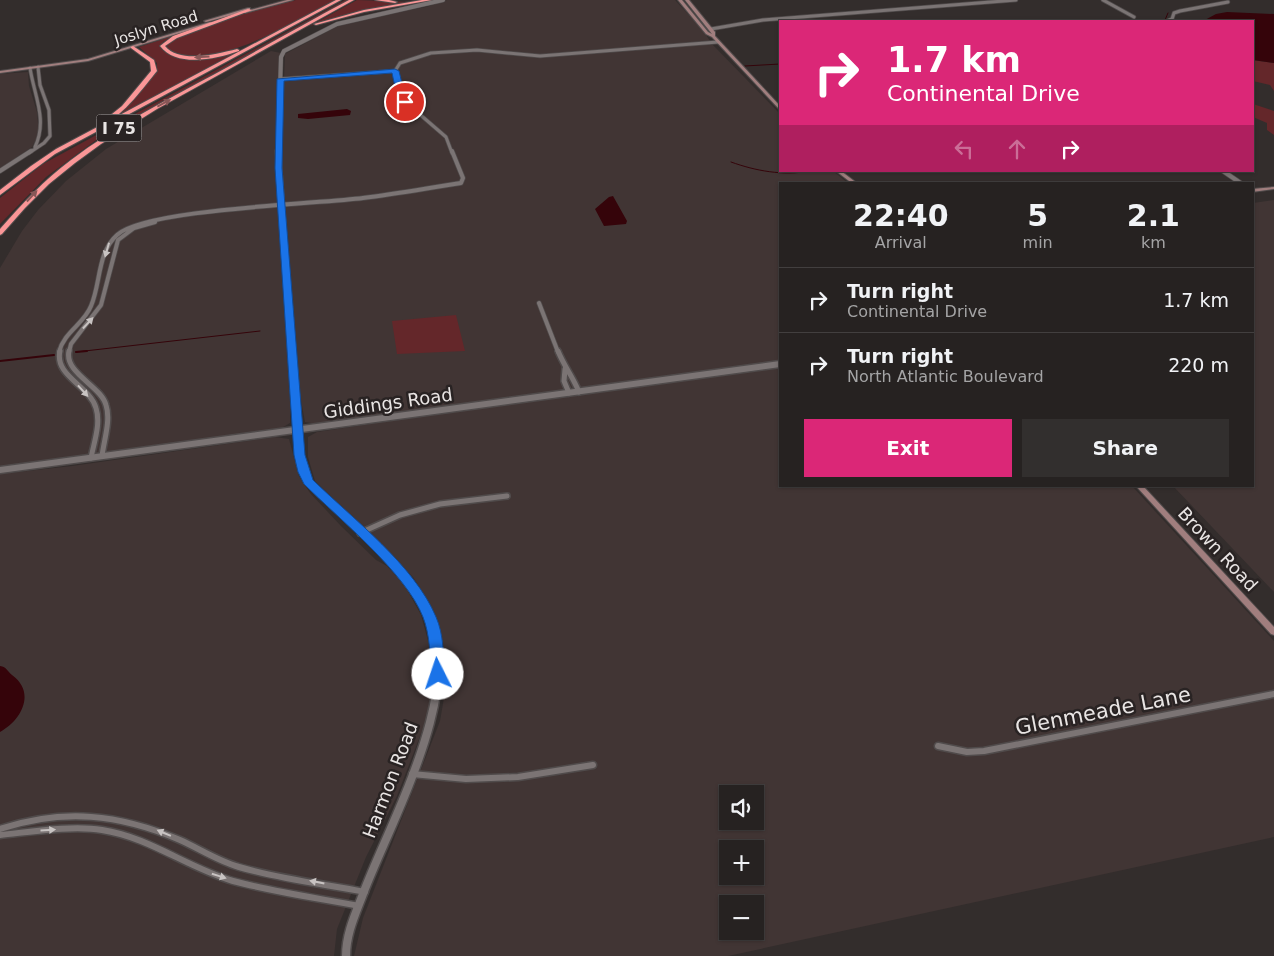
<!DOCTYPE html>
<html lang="en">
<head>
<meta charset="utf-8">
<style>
	:root { --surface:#262221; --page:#322f2e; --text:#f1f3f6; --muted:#a4a4a5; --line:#423f3f; --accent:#db2777 }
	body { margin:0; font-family:"DejaVu Sans",sans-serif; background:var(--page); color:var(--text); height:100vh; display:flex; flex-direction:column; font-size:19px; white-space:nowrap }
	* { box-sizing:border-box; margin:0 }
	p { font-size:16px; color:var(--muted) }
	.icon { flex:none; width:28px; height:28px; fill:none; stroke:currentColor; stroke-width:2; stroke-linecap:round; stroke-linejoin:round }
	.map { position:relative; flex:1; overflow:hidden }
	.side { position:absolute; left:779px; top:182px; width:475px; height:305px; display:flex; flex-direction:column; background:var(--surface); border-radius:0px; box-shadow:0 1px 4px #0004,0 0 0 1px var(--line) }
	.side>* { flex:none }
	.guide { position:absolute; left:779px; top:20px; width:475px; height:152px; border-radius:0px; box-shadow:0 1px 4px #0004,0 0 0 1px var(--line); background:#db2777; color:#fff; overflow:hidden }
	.tools { position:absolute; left:719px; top:785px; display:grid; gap:10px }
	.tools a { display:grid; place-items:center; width:45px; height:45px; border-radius:0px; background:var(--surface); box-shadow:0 1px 4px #0004,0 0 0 1px var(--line); font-size:25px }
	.pin { position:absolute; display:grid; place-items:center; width:42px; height:42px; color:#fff; margin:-21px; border:2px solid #fff; border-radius:50%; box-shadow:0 1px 5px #0007 }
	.me { position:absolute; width:55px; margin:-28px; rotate:356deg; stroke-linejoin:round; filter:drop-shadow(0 0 4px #0008) }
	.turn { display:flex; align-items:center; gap:18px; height:105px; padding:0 25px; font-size:22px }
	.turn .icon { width:65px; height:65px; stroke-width:2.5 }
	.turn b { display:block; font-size:35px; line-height:42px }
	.lanes { display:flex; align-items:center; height:48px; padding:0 25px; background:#0003; justify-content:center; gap:25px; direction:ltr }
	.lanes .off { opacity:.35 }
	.eta { display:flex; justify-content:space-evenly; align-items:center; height:85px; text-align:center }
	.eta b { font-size:30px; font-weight:700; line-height:35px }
	.action { display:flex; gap:10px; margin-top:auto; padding:10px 25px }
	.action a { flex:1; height:58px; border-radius:0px; background:var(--accent); color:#fff; font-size:20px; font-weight:700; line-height:58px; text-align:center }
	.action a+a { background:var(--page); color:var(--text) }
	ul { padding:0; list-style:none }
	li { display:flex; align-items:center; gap:15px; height:65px; padding:0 25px; border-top:1px solid var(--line) }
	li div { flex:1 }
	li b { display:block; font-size:19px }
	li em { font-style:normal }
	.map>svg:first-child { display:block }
</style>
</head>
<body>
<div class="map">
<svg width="1274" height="956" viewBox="0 0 1274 956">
	<rect width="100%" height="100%" fill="#332d2c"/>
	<!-- built -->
	<path fill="#413534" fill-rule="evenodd" d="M447,0H675L702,29L712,44L780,114V171H833L849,184H780V363L317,424L305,422L300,395L281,157L285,54L338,26L375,16L426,7Z
		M271,51L281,53L277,90L275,165L290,377V423L280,429L0,468V268L22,231L38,210L66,181L106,149Z
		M28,72L29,86L37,112L39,134L32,147L0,169V74Z
		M1274,200V592L1173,486H1252L1253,203Z
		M780,368V486H1132L1274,641V837L728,956H354L363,918L440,721L445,692L446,659L440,630L429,603L413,577L315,481L308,457V437L317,432L390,421ZM728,794H755V821H728ZM728,849H755V876H728ZM728,904H755V931H728Z
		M275,437L289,439L299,476L310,493L341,526L376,560L387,566L404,584L421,615L430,648L433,677L431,708L397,796L366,857L337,929L334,956H0V474L72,466Z"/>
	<!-- green -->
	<path fill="#64272a" d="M296,0H336C295,20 208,78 165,47L166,44C204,22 253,9 296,0Z
		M345,0H348L103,135L46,177L0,224V198L43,164Z
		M357,0L410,2L351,13L310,26Z
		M175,35L163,42L162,49C175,63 218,57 235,52C245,49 254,42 264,39L111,120L126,107L157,72V63L139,47Z
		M1252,60L1274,63V91L1270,85L1253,81Z
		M1253,104L1274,111V135L1267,130V123L1253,117Z
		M456,315L465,351L397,354L392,321Z"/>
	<!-- water -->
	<path fill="#35040a" d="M1227,12L1274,14V63L1253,60L1252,21H1203L1216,14Z
		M347,109L351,111L350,115L308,119L298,118V114Z
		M613,196L627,221L626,224L604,226L595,209L609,197Z
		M0,666C7,667 7,671 12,675C36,692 22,720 0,732Z"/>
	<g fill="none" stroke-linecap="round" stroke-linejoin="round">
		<!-- stream-far1 -->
		<path stroke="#35040a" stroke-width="1" d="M1160,21L1165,20L1168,13
			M745,66L780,64
			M731,162C756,171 783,176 810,171
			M76,352L260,331"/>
		<!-- stream -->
		<path stroke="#35040a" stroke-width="2" d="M76,352L87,351
			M0,361L54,355"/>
		<!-- minor-far3 casing -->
		<g stroke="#504b4b" stroke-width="4.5">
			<path id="minor-far3" d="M1103,0L1134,17
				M1167,21L1172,19L1174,13L1180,11L1228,2
				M711,29L763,20L1016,0
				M30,68C34,95 48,120 35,147
				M280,79L395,71
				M29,153L44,143L50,136L49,110L40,85L38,67
				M452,153L446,137L402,99L395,71L400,63L431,53L477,50L540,56L718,42"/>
		</g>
		<!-- minor-far2 casing -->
		<g stroke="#504b4b" stroke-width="5.5">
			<path id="minor-far2" d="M0,171L31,151
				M1223,171L1242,184
				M539,303L558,352
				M59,352C64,332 84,324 91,306C101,283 97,253 117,235C144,209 317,204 363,198C396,194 428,188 461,183L463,178L452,151
				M69,352L71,344L101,305L118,240L134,228L155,222"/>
		</g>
		<!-- minor-far1 casing -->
		<g stroke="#504b4b" stroke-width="8">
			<path id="minor-far1" d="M60,351C54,376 90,386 96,408C101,424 94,442 91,458
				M69,351C64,373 101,386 106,405C111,420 104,440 102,456
				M558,351C564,366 573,377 579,392
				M565,369L564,381L569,393
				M360,533L400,515L440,504L507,496"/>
		</g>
		<!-- minor casing -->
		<g stroke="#504b4b" stroke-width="9">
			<path id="minor" d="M938,746L967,752L984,751L1274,694
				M412,774L466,779L518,777L593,765
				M0,829C64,808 119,814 180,840C200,849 218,861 239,867C280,879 323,884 365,892
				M0,835C30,832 72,825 102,830C149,837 188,868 233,881C274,892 317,898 359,906"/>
		</g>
		<!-- tertiary-far3 casing -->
		<g stroke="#504b4b" stroke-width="5">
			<path id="tertiary-far3" d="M278,153L281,57L284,51L337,24L443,0"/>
		</g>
		<!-- tertiary-far2 casing -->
		<g stroke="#504b4b" stroke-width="7">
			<path id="tertiary-far2" d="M278,151L292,352"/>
		</g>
		<!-- tertiary-far1 casing -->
		<g stroke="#504b4b" stroke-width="9">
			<path id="tertiary-far1" d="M292,351L300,463L308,482C351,523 399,561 428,614
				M0,470L780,364"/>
		</g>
		<!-- tertiary casing -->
		<g stroke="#504b4b" stroke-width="11">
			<path id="tertiary" d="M346,956C346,934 355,915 363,894C390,822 468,686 427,612"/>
		</g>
		<!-- secondary casing -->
		<g stroke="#504b4b" stroke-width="2">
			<path id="secondary" d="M287,0H293L245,13L243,12L206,22L204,21L248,8H250V10Z
				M678,0H682L708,32L712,34L685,0H689L715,32V36L780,106V110L712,37L706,34Z
				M210,22L213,23L88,61L0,73V71L88,59Z
				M836,171H841L858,184H853Z
				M1274,187V189L1252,192V189Z
				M1136,486H1143L1274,627V635L1271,634Z"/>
		</g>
		<!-- motorway casing -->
		<g stroke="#504b4b" stroke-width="2">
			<path id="motorway" d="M336,0H341L55,154L0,195V190L31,166L56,149Z
				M349,0H354L157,109L101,144L75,163L49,184L25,208L2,234L0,235V229C22,204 44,180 71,160C116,126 166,100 215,74C260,49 304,24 349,0Z
				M375,0H389L397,2L395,3Z
				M422,0H432L364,12L316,25L314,24L364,10Z
				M248,9L252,10L177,38L165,46C180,64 217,54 237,49L239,50V51C216,59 177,68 160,46L173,36Z
				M133,46L154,60L157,71C148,82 120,120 107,120V118L122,106L151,71L150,62L131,48V47Z"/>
		</g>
		<!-- minor-far3 -->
		<use href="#minor-far3" stroke="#7b7474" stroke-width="3"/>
		<!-- minor-far2 -->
		<use href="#minor-far2" stroke="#7b7474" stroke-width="4"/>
		<!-- minor-far1 -->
		<use href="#minor-far1" stroke="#7b7474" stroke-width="5"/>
		<!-- minor -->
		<use href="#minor" stroke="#7b7474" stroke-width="6"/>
		<!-- tertiary-far3 -->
		<use href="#tertiary-far3" stroke="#7b7474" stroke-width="4"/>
		<!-- tertiary-far2 -->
		<use href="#tertiary-far2" stroke="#7b7474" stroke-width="5"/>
		<!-- tertiary-far1 -->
		<use href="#tertiary-far1" stroke="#7b7474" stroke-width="6"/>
		<!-- tertiary -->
		<use href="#tertiary" stroke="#7b7474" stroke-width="8"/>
		<!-- secondary -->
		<use href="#secondary" fill="#a17e7e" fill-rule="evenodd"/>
		<!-- motorway -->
		<use href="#motorway" fill="#fa9697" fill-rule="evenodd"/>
	</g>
	<!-- one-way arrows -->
	<defs><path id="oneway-solid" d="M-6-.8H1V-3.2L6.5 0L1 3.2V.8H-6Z" transform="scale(1.25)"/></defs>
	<g fill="#875757">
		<use href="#oneway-solid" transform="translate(202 57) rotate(177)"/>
		<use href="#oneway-solid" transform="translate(164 103) rotate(-28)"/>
		<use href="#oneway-solid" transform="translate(32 196) rotate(-47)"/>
	</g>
	<g fill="#c8c3c2">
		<use href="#oneway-solid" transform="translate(107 250) rotate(106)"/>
		<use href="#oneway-solid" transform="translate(88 323) rotate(-47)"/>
		<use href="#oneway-solid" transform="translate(83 391) rotate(48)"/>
		<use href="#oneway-solid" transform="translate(48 830) rotate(-3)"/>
		<use href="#oneway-solid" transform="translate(164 833) rotate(-157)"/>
		<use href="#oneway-solid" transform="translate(219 876) rotate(17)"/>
		<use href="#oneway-solid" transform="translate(317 882) rotate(-169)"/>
	</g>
	<!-- route -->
	<path fill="#1a73e8" stroke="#114b97" d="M395,69L399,71L407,104H403L397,96L392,73L284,81L282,168L305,455L313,480C353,519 415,566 436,617C444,635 443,655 445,674L438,679L431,674C430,655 430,635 423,617C406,573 339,519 304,484L298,472L294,455L275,168L277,79Z"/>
	<g text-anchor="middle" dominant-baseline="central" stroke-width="5" stroke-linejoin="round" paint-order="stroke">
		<!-- far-street labels -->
		<g font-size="15" fill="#e9e5e4" stroke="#292323">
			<text transform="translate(156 28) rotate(-17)">Joslyn Road</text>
		</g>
		<!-- shield labels -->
		<rect fill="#292323" stroke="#afabaa" stroke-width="1" x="96.5" y="114.5" width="45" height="27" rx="4"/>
		<g font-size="16" font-weight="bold" fill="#e9e5e4">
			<text x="119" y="128">I 75</text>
		</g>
		<!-- street labels -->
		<g font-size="18" fill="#e9e5e4" stroke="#292323">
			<text transform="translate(388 403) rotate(-8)">Giddings Road</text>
			<text transform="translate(1218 549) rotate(47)">Brown Road</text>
			<text transform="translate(390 780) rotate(-69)">Harmon Road</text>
		</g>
		<!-- near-street labels -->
		<g font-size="21" fill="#e9e5e4" stroke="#292323">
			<text transform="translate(1103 711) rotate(-11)">Glenmeade Lane</text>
		</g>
	</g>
</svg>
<div class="tools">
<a><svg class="icon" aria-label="sound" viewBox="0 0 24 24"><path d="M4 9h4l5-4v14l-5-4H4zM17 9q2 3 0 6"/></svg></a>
<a>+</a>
<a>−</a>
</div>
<div class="pin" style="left:405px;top:102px;background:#d93025"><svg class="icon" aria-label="arrive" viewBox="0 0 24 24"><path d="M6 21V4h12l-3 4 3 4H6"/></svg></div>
<svg class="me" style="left:438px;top:674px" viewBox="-20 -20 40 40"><circle r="19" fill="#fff"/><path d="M0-13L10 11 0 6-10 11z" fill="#1a73e8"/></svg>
<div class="guide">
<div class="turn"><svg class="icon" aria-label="right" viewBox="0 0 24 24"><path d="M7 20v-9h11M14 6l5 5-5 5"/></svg><div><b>1.7 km</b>Continental Drive</div></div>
<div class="lanes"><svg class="icon off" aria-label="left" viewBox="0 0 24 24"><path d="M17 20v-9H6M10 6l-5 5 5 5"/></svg><svg class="icon off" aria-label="ahead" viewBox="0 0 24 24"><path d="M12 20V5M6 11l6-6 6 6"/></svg><svg class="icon" aria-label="right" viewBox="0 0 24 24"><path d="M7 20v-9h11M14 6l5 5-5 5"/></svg></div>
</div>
<section class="side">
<div class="eta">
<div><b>22:40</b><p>Arrival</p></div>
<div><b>5</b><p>min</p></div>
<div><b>2.1</b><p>km</p></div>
</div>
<ul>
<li><svg class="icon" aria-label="right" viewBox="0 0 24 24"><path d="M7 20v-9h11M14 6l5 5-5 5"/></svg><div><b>Turn right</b><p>Continental Drive</p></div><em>1.7 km</em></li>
<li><svg class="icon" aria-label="right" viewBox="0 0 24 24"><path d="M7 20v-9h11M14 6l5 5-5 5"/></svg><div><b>Turn right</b><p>North Atlantic Boulevard</p></div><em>220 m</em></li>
</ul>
<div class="action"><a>Exit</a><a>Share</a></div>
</section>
</div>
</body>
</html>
